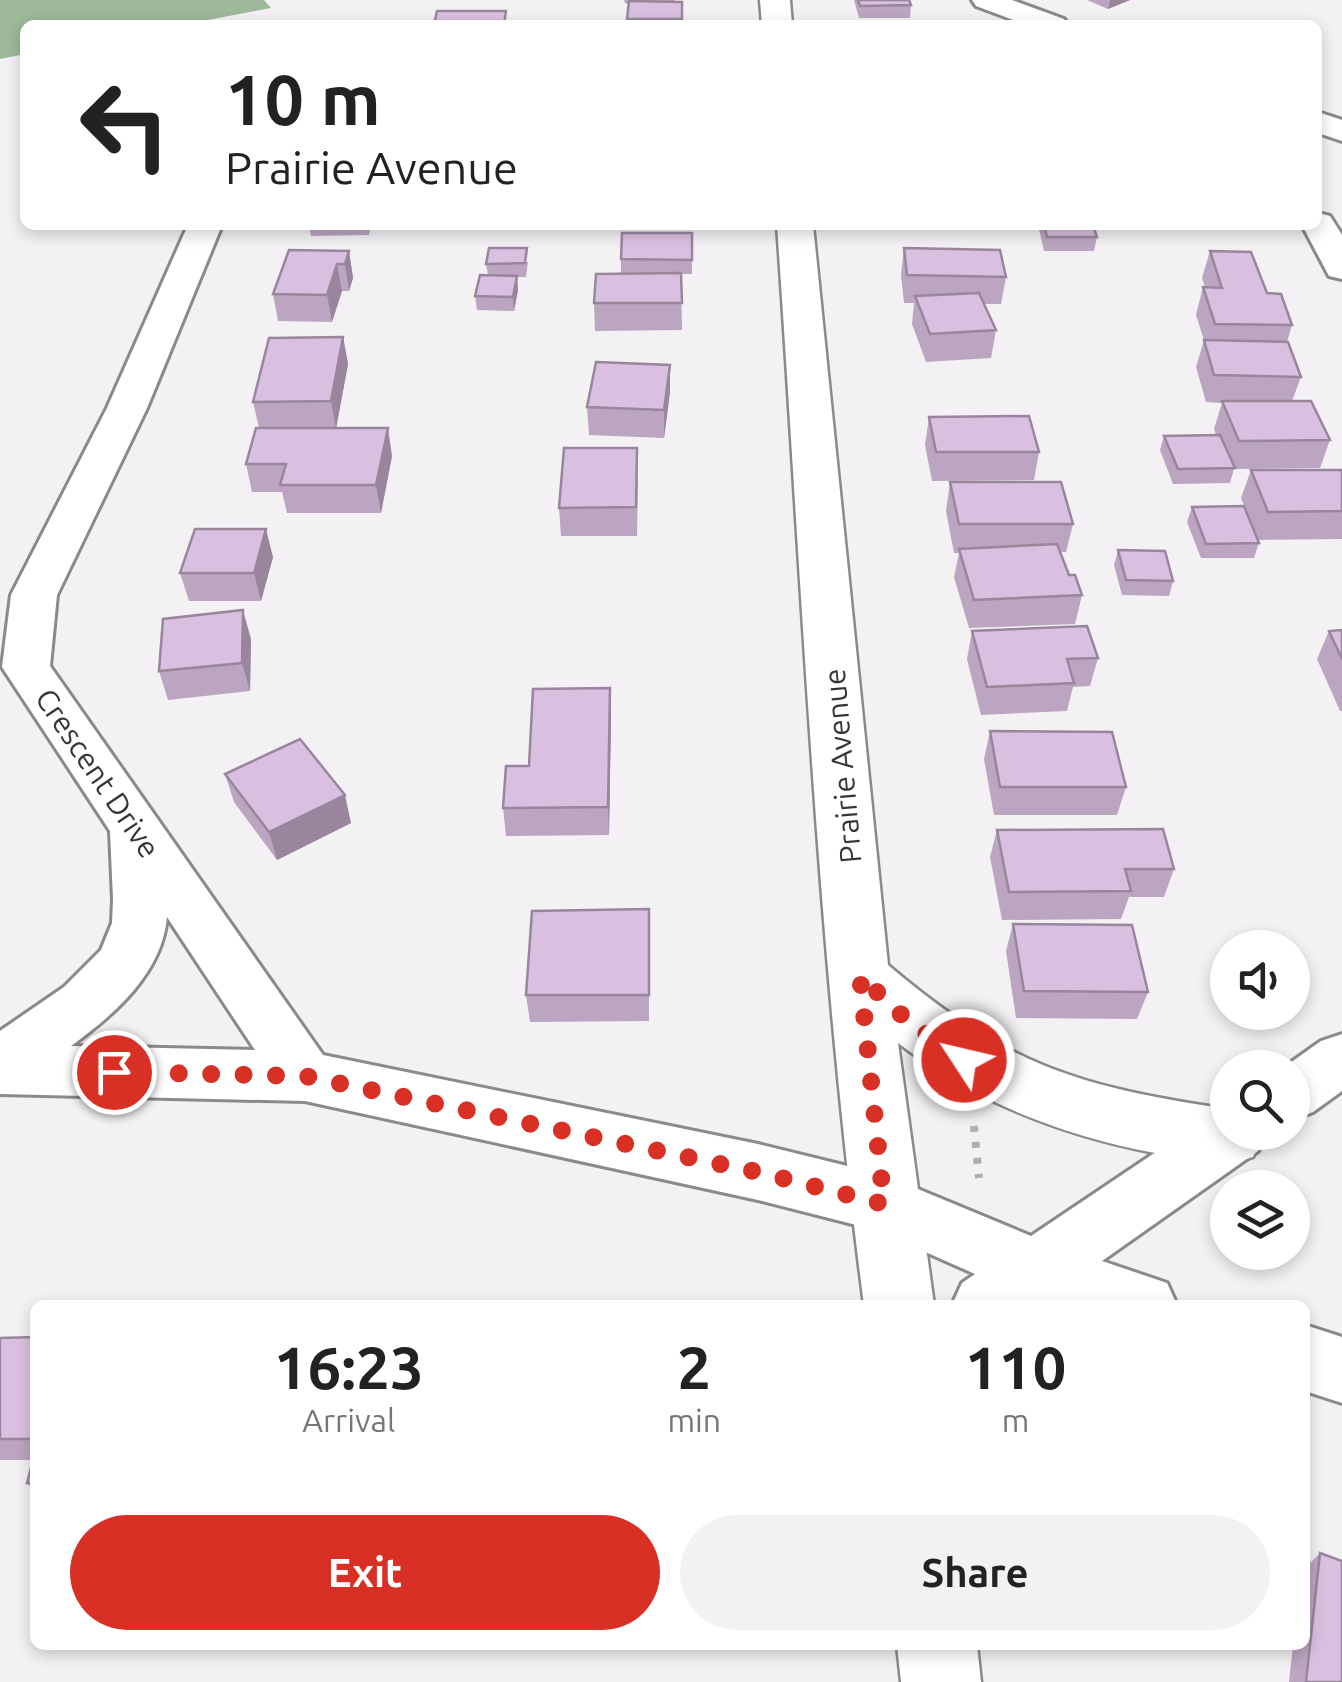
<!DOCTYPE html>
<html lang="en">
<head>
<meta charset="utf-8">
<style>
	:root { --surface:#fff; --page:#f2f2f2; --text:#222; --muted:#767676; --accent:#d93025 }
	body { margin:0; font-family:Ubuntu,sans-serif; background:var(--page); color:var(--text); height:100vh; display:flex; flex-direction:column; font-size:38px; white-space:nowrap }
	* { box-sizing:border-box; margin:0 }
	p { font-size:32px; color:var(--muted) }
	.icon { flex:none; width:55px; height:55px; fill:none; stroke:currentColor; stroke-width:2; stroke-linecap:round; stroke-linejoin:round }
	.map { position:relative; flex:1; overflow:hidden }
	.side { position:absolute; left:30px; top:1300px; width:1280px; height:350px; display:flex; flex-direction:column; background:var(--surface); border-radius:15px; box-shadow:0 5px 15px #0003 }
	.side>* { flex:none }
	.hud { position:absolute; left:20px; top:20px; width:1302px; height:210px; border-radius:15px; box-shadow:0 5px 15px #0003; background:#fff; color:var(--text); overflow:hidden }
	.buttons { position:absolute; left:1210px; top:930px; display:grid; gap:20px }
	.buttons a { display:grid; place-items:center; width:100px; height:100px; border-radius:50%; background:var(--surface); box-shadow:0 5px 15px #0003; font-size:50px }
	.pin { position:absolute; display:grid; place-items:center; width:85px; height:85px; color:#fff; margin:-42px; border:5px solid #fff; border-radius:50%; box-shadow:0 2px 10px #0007 }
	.me { position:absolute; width:110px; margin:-55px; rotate:305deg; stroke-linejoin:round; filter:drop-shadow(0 0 8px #0008) }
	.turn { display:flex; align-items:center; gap:35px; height:210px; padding:0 40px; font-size:45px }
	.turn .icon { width:130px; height:130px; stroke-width:2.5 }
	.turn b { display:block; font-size:70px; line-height:85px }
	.eta { display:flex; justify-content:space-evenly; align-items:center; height:170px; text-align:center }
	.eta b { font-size:60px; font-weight:700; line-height:70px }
	.primary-button { display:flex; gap:20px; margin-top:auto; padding:20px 40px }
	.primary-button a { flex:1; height:115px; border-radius:60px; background:var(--accent); color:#fff; font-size:40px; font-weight:700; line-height:115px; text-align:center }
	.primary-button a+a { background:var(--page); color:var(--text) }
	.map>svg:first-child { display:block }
</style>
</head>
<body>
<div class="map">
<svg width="1342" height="1682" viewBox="0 0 1342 1682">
	<rect width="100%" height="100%" fill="#f3f1f4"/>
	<!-- forest -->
	<path fill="#9eb89a" d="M0,0H264L271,8L182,25H25V54L0,59Z"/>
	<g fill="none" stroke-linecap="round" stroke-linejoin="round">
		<!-- street casing -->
		<g stroke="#8b898b" stroke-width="6">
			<path id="street" d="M972,0H1012L1064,19L1068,25H1027L976,6Z
				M1318,112L1342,120V141L1318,133Z
				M1318,213L1330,216L1342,235V279L1329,276L1302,225H1318Z
				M188,225H222L147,408L57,595L50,666L323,1055L758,1144L884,1175L1031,1236L1214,1113L1228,1108V1132H1266L1258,1151L1102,1261L1167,1283L1177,1305H952L962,1283L975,1274L876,1230L758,1200L305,1101L0,1094V1031L64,987L101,950L112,923L113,899L110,831L2,667L11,595L107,408ZM167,917L255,1050L71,1046C115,1014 162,973 167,917Z
				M1342,1034V1091L1313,1112L1292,1120V1068H1283L1321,1041Z
				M1305,1325L1342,1337V1403L1305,1391Z"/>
		</g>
		<!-- secondary casing -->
		<g stroke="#8b898b" stroke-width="5">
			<path id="secondary" d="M760,0H790L792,25H762Z
				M777,225H813L888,965C1006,1065 1078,1087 1228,1109V1132H1260L1262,1137L1253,1157C1221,1168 1189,1160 1155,1153C1061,1135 975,1102 898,1043L934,1305H864C817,950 802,583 777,225Z
				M897,1645H977L981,1682H901Z"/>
		</g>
		<!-- path -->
		<path stroke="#b0aeb0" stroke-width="8" stroke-dasharray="6 10" stroke-linecap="butt" d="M974,1126L979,1178"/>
		<!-- street -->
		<use href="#street" fill="#fff" fill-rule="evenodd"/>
		<!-- secondary -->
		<use href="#secondary" fill="#fff" fill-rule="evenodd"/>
	</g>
	<!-- wall -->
	<path fill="#bba5c1" d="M624,0H674V1L682,2V22H627L628,4L625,3Z
		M854,0H909L911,5L910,18H859Z
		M1087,0H1130L1108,9Z
		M309,225H371L369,235L311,236Z
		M1038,225H1093L1097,237L1094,251H1044Z
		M692,233V274H681L682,330L595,331L594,303L621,273V259Z
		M904,248L1006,277L1001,304H984L996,330L991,358L926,362L912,324L914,303H904L901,275Z
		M349,251L353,278L349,291H342L332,322L278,321L273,294Z
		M1210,251L1267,293L1292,325L1287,342L1301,377L1292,401L1330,440L1320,468L1234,469L1230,483L1173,484L1160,450L1164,436L1216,435L1214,429L1222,403L1206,402L1196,367L1204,340L1196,315L1203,287H1205L1202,278Z
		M528,262L526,277H517L518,290L514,311L477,310L475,296L488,275L486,264Z
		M343,337L348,364L336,428L392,456L381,513H287L282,492H252L246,464L259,428L253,402Z
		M670,392L664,438L589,435L587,407Z
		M929,417L1039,452L1034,480L932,481L925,445Z
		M1251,470H1342V539L1258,540L1241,498Z
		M638,476L637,536H561L559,508Z
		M950,482L1073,524L1066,552H1060L1069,575L1082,595L1075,624L969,628L954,577L959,553H954L946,511Z
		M1192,507L1259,543L1254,558H1201L1187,522Z
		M1118,550L1173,581L1169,596L1122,595L1114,565Z
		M273,557L261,601H189L180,573Z
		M1342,630V711H1340L1317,659L1329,631Z
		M972,631L1098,658L1090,686L1073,687L1067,711L981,715L967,659Z
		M251,639L250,691L168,700L159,671Z
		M611,716L609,835L506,836L503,808L529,766Z
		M990,731L1126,787L1117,815H994L984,759Z
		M225,774L351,823L277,860L234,802Z
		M997,830L1174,869L1164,897H1129L1121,919L1002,920L990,857Z
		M649,909V1021L530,1022L526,995Z
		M1013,924L1148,992L1137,1019L1016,1018L1006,951Z
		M35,1337V1492L27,1483L33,1460H0V1338Z
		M1320,1553L1342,1682H1289L1293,1645H1305V1568Z"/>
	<!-- shaded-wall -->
	<path fill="#99869d" d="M1110,0H1130L1108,9Z
		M349,251L353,278L349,291L345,264Z
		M337,264L342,291L332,322L327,295Z
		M517,276L518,290L514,311L513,297Z
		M343,337L348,364L336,429L331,401Z
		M670,365V392L664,438V410Z
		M388,428L392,456L381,513L376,485Z
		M266,529L273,557L261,601L254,573Z
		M243,610L251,639L250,691L242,663Z
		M610,688L611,716L609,835L608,807Z
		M345,795L351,823L277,860L269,832Z"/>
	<!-- building -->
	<path fill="#dac0e0" stroke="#99869d" stroke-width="2.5" d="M858,0H909L911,5L860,6Z
		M629,1L682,2V19H627Z
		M437,11H506L504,25H434Z
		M611,22H690V25H611Z
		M1044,225H1093L1097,237H1047Z
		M622,233H692V260L621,259Z
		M489,248H527L525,263L486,264Z
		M904,248L1000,250L1006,277L907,275Z
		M289,250L349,251L345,264H337L327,295L273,294Z
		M1210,251L1251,252L1267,293L1281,294L1292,325L1215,324L1203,287L1222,288Z
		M681,273L682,303H594L596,274Z
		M480,275L517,276L513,297L475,296Z
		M979,293L996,330L930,334L915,296Z
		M343,337L331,401L253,402L269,338Z
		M1204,340L1288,342L1301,377L1214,375Z
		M596,362L670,365L664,410L587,407Z
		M1222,401H1311L1330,440L1239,441Z
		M1029,416L1039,452H936L929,417Z
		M256,428H388L376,485H280L286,464H246Z
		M1220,435L1235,468L1178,469L1164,436Z
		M564,448H637L636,507L559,508Z
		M1251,470H1342V511L1268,512Z
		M950,482H1061L1073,524H959Z
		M1244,506L1259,543L1206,544L1192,507Z
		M195,529H266L254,573H180Z
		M1057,544L1069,575H1075L1082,595L974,600L959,549Z
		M1118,550L1165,551L1173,581L1126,580Z
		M243,610L242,663L159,671L163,619Z
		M1087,626L1098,658L1067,659L1074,683L987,687L972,631Z
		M1342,630V659L1329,631Z
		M610,688L608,807L503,808L506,766H529L533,689Z
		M990,731L1112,732L1126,787H1000Z
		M300,739L345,795L269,832L225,774Z
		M1163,829L1174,869H1125L1131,891L1009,892L997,830Z
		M649,909V995H526L532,911Z
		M1013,924L1132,925L1148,992L1024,991Z
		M35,1337V1439H0V1338Z
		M35,1452V1483H27Z
		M1320,1553L1342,1561V1682H1306Z"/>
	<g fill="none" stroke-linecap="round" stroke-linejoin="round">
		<!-- route -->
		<path stroke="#d93025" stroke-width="18" stroke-dasharray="0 32.4" d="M114,1072L305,1076L758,1172L884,1204L860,976L908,1021L964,1060"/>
	</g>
	<g text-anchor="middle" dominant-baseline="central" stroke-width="8" stroke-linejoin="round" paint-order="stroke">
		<!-- street labels -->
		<g font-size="30" fill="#363536" stroke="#fff">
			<text transform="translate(842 766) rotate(-95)">Prairie Avenue</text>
			<text transform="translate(98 773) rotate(56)">Crescent Drive</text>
		</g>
	</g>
</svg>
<div class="buttons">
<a><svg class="icon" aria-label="sound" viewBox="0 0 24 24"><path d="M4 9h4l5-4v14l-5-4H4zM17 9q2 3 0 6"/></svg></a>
<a><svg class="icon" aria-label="search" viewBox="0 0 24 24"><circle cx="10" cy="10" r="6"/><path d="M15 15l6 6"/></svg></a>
<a><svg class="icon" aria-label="layers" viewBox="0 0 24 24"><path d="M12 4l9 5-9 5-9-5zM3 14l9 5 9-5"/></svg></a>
</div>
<div class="pin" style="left:114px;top:1072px;background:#d93025"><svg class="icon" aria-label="arrive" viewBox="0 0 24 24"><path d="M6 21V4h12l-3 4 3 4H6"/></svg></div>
<svg class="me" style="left:964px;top:1060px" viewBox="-20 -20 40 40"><circle r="17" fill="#d93025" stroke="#fff" stroke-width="3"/><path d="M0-11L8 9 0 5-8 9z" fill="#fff"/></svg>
<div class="hud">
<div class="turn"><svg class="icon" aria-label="left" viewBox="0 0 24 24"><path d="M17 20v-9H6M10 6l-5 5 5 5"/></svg><div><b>10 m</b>Prairie Avenue</div></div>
</div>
<section class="side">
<div class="eta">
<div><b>16:23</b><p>Arrival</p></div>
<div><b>2</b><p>min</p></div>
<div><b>110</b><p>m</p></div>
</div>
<div class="primary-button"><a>Exit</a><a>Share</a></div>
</section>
</div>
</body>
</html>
